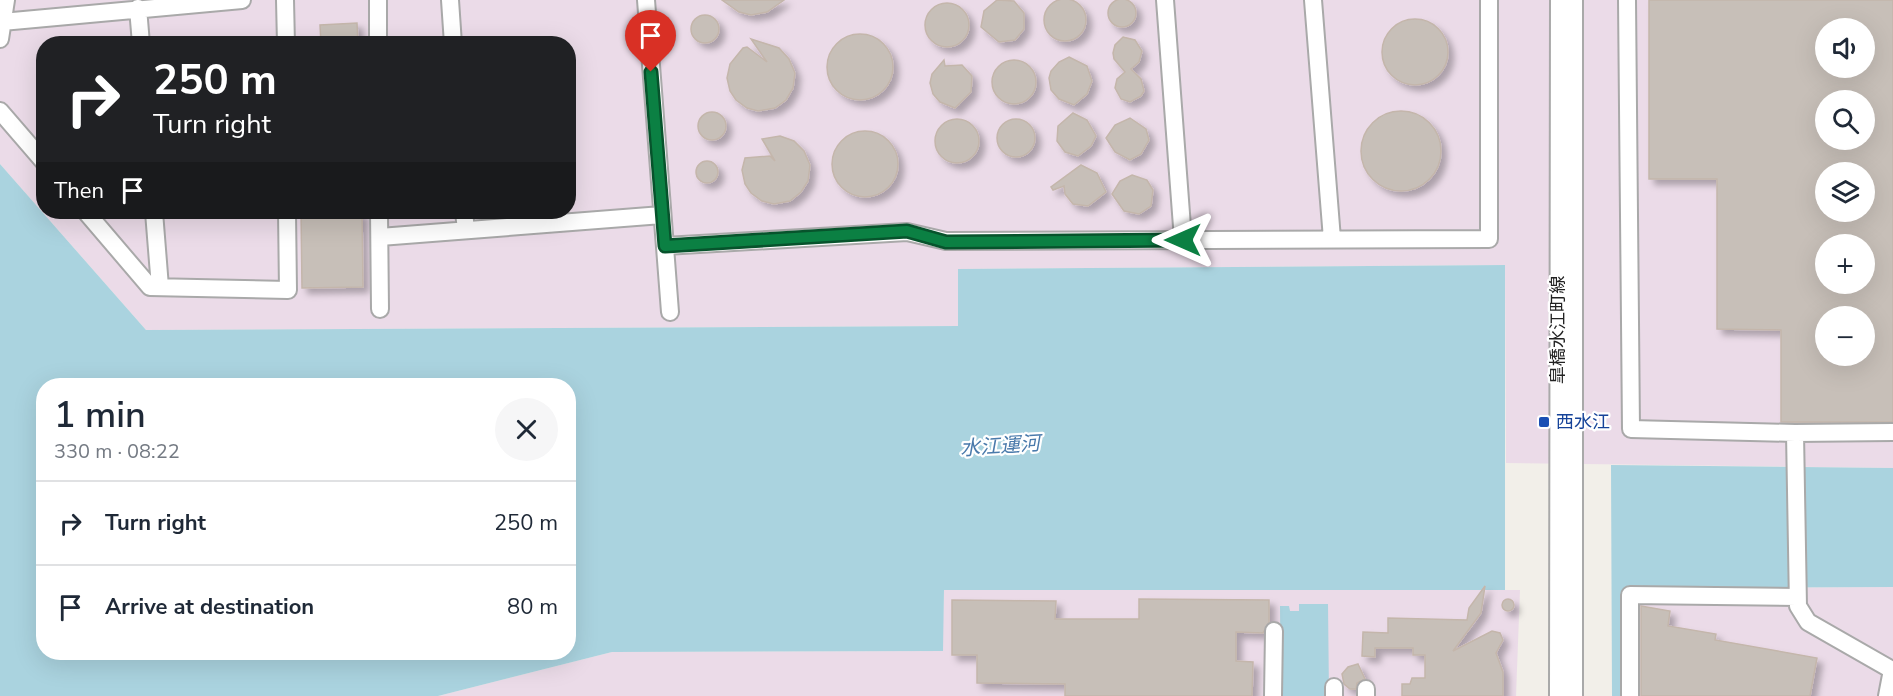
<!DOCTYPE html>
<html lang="en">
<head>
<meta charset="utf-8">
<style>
	:root { --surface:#fff; --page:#f6f6f7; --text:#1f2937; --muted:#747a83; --line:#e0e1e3 }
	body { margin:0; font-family:"Nunito Sans","Noto Sans JP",sans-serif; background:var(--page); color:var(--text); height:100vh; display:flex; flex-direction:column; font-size:22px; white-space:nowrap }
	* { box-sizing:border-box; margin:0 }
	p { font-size:20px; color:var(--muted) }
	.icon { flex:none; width:33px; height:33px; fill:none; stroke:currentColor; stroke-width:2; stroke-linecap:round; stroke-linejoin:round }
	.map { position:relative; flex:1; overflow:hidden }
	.details { position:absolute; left:36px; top:378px; width:540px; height:282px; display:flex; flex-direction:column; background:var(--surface); border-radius:24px; box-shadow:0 6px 24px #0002 }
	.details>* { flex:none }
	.hud { position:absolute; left:36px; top:36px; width:540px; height:183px; border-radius:24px; box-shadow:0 6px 24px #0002; background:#202124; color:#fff; overflow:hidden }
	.tools { position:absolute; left:1815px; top:18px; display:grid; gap:12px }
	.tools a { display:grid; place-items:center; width:60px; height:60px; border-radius:50%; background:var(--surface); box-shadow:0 6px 24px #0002; font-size:30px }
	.pin { position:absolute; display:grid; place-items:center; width:51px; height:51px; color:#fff; margin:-62px -26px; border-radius:50% 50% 50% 0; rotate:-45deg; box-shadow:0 0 6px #0007 }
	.pin .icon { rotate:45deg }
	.me { position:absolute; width:66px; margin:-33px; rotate:270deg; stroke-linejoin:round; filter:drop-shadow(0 0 4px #0008) }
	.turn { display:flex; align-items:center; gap:21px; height:126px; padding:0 18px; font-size:27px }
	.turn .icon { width:78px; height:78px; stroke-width:2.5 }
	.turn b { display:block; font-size:42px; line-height:51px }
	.then { display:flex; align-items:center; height:57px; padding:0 18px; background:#0003; gap:12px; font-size:22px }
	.round { display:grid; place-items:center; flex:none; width:63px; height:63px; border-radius:32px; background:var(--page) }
	.head { display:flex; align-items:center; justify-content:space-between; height:102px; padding:0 18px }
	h1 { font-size:36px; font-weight:600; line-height:45px }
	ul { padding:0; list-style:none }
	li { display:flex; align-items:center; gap:18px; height:84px; padding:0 18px; border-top:2px solid var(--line) }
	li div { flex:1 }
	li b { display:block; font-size:22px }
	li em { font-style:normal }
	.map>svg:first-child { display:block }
</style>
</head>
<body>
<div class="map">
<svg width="1893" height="696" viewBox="0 0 1893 696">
	<defs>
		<filter id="shadow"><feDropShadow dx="5.5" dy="5.5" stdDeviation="3" flood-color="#0004"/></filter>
	</defs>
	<rect width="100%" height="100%" fill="#f2efe9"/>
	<!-- industrial -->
	<path fill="#ebdbe8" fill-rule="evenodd" d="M0,0H1893V468L1506,463L1505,265L959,269V326L146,330L0,164ZM1826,28H1864V68H1826ZM44,44H568V212H44ZM1826,100H1864V140H1826ZM1826,172H1864V212H1826ZM1826,244H1864V284H1826ZM1826,316H1864V356H1826Z
		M1893,587V696H1623L1624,588Z
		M944,590H1520L1516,696H438L612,652L942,651Z"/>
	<!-- water -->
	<path fill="#aad3df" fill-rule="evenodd" d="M0,164L146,330L958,326V269L1505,265V590H944L943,651L612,652L438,696H0ZM44,386H568V652H44Z
		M1611,465L1893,468V587L1625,588L1624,696H1612Z
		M1299,604H1328L1329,696H1281L1280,606H1289L1290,611H1299Z"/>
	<!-- building -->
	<path fill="#c7bfb8" stroke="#c4b6ab" stroke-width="1.5" fill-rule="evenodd" filter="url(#shadow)" d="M1108 13a14 14 0 1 1 28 0a14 14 0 1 1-28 0Z
		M1044 20a21 21 0 1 1 42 0a21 21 0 1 1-42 0Z
		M722,0H784L767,12L751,15L739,12Z
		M997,0L1014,1L1024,13V29L1015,40L999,42L981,27L984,11Z
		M1649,0H1893V422H1781V330L1717,329V179H1649ZM1826,28H1864V68H1826ZM1826,100H1864V140H1826ZM1826,172H1864V212H1826ZM1826,244H1864V284H1826ZM1826,316H1864V356H1826Z
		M925 25a22 22 0 1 1 44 0a22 22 0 1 1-44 0Z
		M691 29a14 14 0 1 1 28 0a14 14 0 1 1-28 0Z
		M1382 52a33 33 0 1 1 66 0a33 33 0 1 1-66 0Z
		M357,23L358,44H321L320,25Z
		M827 67a33 33 0 1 1 66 0a33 33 0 1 1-66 0Z
		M1123,37L1135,40L1142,51L1139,62L1131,69L1141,79L1144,91L1141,96L1130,102L1121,99L1115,88L1117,79L1125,72L1114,59L1113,53L1115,45Z
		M751,39L779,48L789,59L795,73L793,88L786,100L775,108L758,111L747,108L736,100L730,91L727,78L730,64L743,48L747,47L767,62Z
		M1069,57L1087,66L1092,81L1087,94L1074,105L1059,99L1051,90L1049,78L1051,71L1059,62Z
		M944,60L945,66L962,65L972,76L971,92L955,108L940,102L933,94L930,83L932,74Z
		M992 82a22 22 0 1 1 44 0a22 22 0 1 1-44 0Z
		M1361 151a40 40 0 1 1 80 0a40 40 0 1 1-80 0Z
		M698 126a14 14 0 1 1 28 0a14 14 0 1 1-28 0Z
		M1073,113L1087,120L1096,136L1091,146L1078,156L1065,152L1057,141L1058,126Z
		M1130,118L1146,129L1149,140L1141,154L1130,160L1115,152L1106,138L1115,125Z
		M997 138a19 19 0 1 1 38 0a19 19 0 1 1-38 0Z
		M935 141a22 22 0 1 1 44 0a22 22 0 1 1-44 0Z
		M832 164a33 33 0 1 1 66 0a33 33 0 1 1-66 0Z
		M780,136L794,141L804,151L810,165L808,181L801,192L790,201L774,204L762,201L751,193L745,184L742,170L745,158L770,156L775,161L762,139Z
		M696 172a11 11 0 1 1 22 0a11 11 0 1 1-22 0Z
		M1081,165L1097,173L1106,192L1088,206L1073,204L1065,194L1064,186L1053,190L1051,187Z
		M1132,175L1147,180L1153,190L1151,206L1139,214L1124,211L1112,194L1120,181Z
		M301,212H362L363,287L302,288Z
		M1485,586L1481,613L1453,651L1492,631L1500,633L1503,640L1496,653L1503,672V696H1402V684H1410L1412,678H1425V655H1413V648H1375V657L1362,656L1363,632L1388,633V618L1467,620L1469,608Z
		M1502 605a6 6 0 1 1 12 0a6 6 0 1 1-12 0Z
		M1139,599L1269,600V622L1263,633L1236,632V661L1253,662L1252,696H1065V684L977,683V655H952V600L1056,601L1055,619H1139Z
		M1641,606L1670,611L1668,626L1716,634L1715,640L1817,658L1810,696H1641Z
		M1358,664L1365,679L1357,683L1356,689H1350L1344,684L1342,674L1348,667Z"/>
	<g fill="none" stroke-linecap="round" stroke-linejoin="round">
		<!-- minor casing -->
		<g stroke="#a9a9a9" stroke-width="20">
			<path id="minor" d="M285,0L286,44
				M378,0V44
				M450,0L453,44
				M646,0L670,312
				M1165,0L1183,240
				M1313,0L1332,239
				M1627,0L1631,429L1795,433L1893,432
				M138,8L141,44
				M2,22L242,0
				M0,39L6,0
				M0,111L44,162
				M86,212L150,287L288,290L287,212
				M154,212L160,287
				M379,212L380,309
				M464,212L466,230
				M380,237L662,215
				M665,246L907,232L946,241L1489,239V0
				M1795,433L1798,606L1808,622L1892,670L1887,696
				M1334,687V696
				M1366,689V696
				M1273,696L1274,631
				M1558,696L1559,0
				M1574,696V0
				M1630,696V595L1797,597"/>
		</g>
		<!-- minor -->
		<use href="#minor" stroke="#fff" stroke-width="16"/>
	</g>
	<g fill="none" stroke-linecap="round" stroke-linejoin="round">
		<!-- route casing -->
		<g stroke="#07532c" stroke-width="15">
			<path id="route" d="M651,72L665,246L907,231L946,242L1183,240"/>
		</g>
		<!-- route -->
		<use href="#route" stroke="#0b8043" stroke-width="10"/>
	</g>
	<!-- markers -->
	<rect fill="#1a4fb4" stroke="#fff" stroke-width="2" x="1538" y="416" width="12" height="12" rx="3"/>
	<g text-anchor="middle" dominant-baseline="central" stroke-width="4.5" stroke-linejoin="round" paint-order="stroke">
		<!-- street labels -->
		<g font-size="18" fill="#222" stroke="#fff">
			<text transform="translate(1558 330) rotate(-90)">皐橋水江町線</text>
		</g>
		<!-- transit labels -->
		<g font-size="18" fill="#164399" stroke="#fff" text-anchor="start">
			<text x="1556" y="422">西水江</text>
		</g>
		<!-- water labels -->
		<g font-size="20" font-style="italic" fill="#4a7aab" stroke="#fff">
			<text transform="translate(1000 446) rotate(-4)">水江運河</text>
		</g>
	</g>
</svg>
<div class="tools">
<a><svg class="icon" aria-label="sound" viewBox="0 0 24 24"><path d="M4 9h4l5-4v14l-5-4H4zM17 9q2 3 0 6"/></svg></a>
<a><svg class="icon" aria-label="search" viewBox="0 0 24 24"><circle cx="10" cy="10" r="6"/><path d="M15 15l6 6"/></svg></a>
<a><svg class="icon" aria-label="layers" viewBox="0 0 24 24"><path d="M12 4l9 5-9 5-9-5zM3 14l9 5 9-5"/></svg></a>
<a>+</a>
<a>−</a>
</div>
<div class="pin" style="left:651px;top:72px;background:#d93025"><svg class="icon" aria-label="arrive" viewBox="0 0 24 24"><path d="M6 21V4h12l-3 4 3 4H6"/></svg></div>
<svg class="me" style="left:1183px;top:240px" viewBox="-20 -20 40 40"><path d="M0-17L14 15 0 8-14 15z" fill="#0b8043" stroke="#fff" stroke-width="4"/></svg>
<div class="hud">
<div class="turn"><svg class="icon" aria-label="right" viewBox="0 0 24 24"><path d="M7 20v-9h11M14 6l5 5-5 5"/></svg><div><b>250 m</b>Turn right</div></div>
<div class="then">Then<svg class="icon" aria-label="arrive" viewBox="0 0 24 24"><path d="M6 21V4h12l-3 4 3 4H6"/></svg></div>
</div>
<section class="details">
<div class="head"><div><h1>1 min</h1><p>330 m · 08:22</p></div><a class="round"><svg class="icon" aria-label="close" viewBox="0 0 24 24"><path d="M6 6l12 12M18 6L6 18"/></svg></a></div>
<ul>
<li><svg class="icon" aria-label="right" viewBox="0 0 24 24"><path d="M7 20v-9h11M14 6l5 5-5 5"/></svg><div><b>Turn right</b></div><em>250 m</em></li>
<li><svg class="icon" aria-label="arrive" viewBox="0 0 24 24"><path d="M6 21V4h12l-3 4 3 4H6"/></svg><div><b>Arrive at destination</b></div><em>80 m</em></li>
</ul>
</section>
</div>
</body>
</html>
